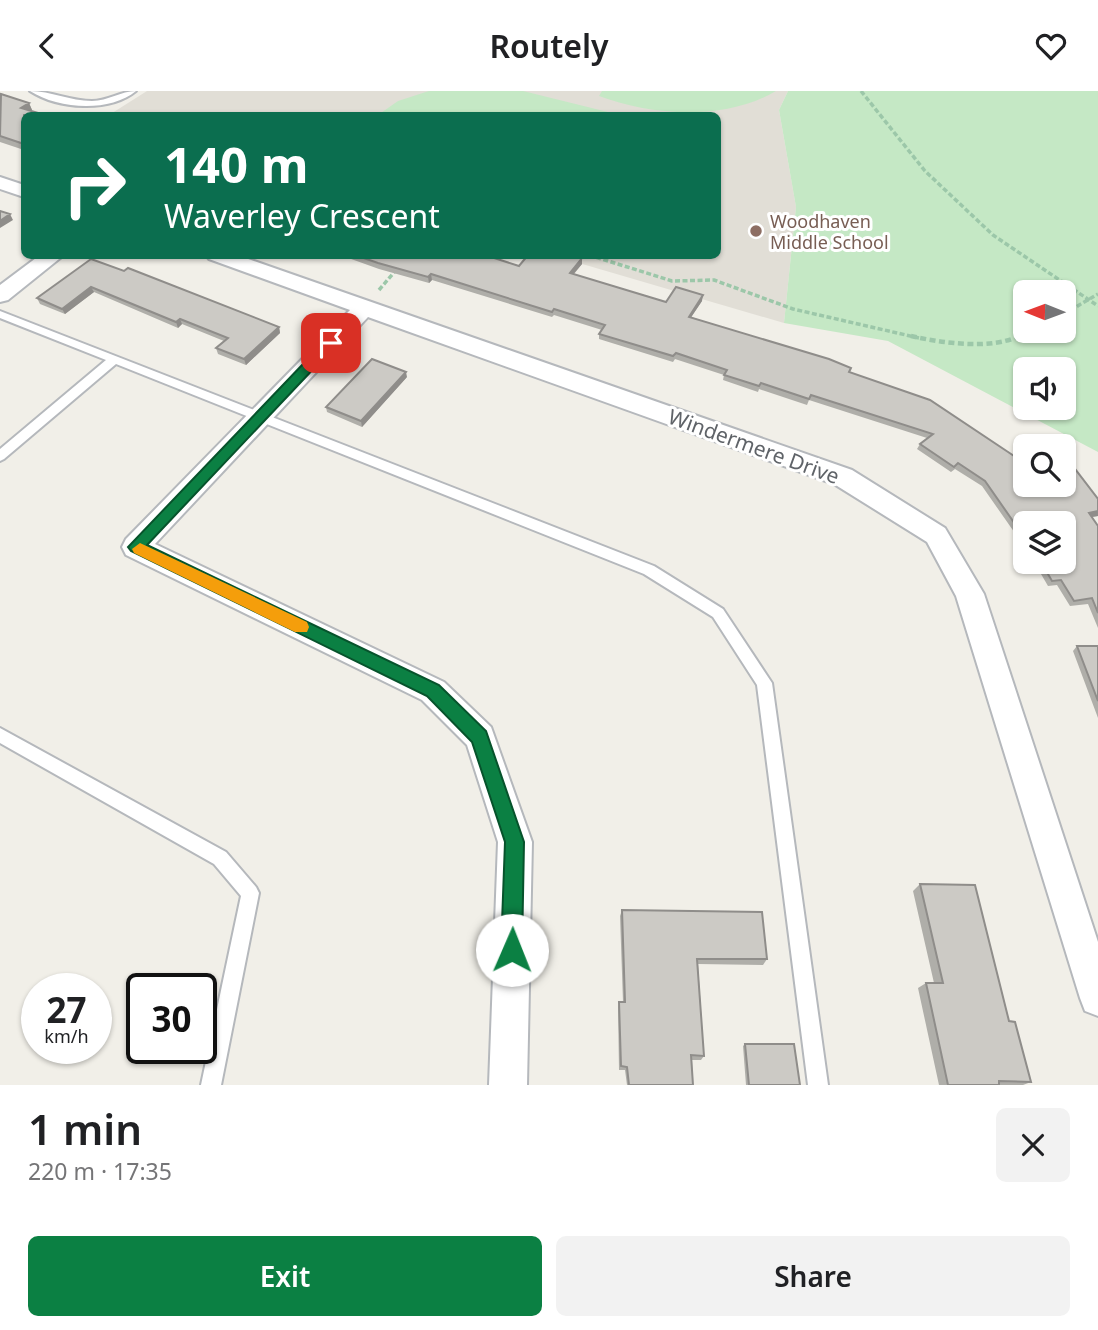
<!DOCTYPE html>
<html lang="en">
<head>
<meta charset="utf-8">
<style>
	:root { --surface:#fff; --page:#f2f2f2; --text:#202124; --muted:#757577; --accent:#0b8043 }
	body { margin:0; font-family:"Noto Sans",sans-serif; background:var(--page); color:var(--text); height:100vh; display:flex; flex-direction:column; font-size:26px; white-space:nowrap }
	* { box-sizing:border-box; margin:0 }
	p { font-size:23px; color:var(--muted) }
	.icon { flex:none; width:38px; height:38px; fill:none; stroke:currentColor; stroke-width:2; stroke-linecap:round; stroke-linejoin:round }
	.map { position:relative; height:994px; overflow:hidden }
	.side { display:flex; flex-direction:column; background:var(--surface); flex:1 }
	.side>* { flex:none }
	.banner { position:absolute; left:21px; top:21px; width:700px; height:147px; border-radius:10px; box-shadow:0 2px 5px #0004; background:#0b6e4f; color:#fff; overflow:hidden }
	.needle { width:46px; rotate:271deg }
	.fabs { position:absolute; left:1013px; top:189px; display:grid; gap:14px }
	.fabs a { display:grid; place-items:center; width:63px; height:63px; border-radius:10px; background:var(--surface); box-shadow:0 2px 5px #0004; font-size:35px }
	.speed { position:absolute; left:21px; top:882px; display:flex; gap:14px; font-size:35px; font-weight:700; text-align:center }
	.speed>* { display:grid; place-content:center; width:91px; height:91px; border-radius:50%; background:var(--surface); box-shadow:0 2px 5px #0004; line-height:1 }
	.speed small { font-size:18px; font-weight:400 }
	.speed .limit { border:4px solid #111; border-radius:10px; background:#fff; color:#111 }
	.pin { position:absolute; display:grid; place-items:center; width:60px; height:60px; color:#fff; margin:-30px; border-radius:14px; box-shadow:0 4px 10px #0006 }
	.me { position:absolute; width:77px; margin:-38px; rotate:1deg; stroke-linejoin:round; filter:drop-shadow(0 0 5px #0008) }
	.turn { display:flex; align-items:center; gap:24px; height:147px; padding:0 28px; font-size:32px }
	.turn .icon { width:91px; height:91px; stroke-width:2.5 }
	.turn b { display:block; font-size:49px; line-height:60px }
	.round { display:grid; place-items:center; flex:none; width:74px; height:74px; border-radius:10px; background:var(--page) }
	.summary { display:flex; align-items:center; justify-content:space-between; height:119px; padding:0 28px }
	h1 { font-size:42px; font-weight:600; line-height:52px }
	.primary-button { display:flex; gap:14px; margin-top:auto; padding:14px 28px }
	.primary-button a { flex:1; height:80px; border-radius:10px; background:var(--accent); color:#fff; font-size:28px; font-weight:600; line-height:80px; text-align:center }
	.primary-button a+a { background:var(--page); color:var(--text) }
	header { display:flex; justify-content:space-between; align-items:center; height:91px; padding:0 28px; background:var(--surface); font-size:32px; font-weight:600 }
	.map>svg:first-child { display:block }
</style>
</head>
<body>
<header><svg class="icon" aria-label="back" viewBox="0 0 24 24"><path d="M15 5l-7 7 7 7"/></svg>Routely<svg class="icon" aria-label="heart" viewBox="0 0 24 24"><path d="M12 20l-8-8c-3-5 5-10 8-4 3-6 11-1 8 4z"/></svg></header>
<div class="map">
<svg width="1098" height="994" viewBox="0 0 1098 994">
	<rect width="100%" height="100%" fill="#f1efe8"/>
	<!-- education -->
	<path fill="#e1ded6" d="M147,0H788L779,19L796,116L784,232L555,165L718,164V24H109Z"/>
	<!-- green -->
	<path fill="#c5e8c5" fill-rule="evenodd" d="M429,0H523L620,24H378L398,10Z
		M602,0H776C725,30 653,25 599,5Z
		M788,0H1098V361L888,250L784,232L796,116L779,19ZM1064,201V240H1026V201ZM1064,278V317H1026V278Z"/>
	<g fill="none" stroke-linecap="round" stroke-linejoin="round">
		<!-- lane casing -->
		<g stroke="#b5b8bc" stroke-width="4">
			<path id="lane" d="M30,0C51,0 70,10 92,10C108,10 121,0 136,0C109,22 58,18 30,0Z
				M0,220L654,475L723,518L772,592L828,994H808L757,594L713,526L644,483L116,273L4,368L0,370V358L106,269L0,227Z
				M0,637L226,761L256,796L259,802L221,994H201L241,805L214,773L0,652Z"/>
		</g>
		<!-- street casing -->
		<g stroke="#b5b8bc" stroke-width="4">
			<path id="street" d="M0,86L24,94V106L0,98Z
				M40,164H64L8,209L0,211V194Z
				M206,164H237L852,379L945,437L984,503L1098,851V925L1085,920L1080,907L956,505L927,451L834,393L368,226L155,453L444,591L491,636L532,751L527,994H489L498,751L467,654L422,609L126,464L122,456L126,448L350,219L209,168Z"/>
		</g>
		<!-- path-far1 -->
		<path stroke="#9cc7a9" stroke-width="3.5" stroke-dasharray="5 2.5" stroke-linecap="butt" d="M861,0L925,80L993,144L1098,215
			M589,164L672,190L714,189L793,218L919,247
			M379,199L396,179
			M1064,223L1098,203
			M1016,247L1030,240"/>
		<!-- path -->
		<path stroke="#9cc7a9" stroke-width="4.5" stroke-dasharray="6 3.5" stroke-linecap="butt" d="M911,245C942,252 991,259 1019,245"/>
		<!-- lane -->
		<use href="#lane" fill="#fff" fill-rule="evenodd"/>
		<!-- street -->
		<use href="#street" fill="#fff" fill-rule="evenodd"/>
	</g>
	<!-- wall -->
	<path fill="#afaea9" d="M0,4L29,12L32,19L24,24V59L0,51Z
		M340,164H485L519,175L582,167V173L574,183L666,211L702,210L691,226L851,277L849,282L1026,394L1098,408V425L1092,426L1098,435V537L1088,513L1070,515L1057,494L1048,495L1034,471H1064L1026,432V456L1021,448H1019L982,395L955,378L951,381L917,358L920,353L927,347L809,309L807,314L759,298L758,301L723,289L724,284L675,268L673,271L599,248V243L602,239L554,224L552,226L432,189L429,192L379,178Z
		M91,168L279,236L280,242L246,274L218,263L216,257L224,250L182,233L178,237L94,201L65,223L40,213L37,207Z
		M407,286L362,336L327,321L326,316Z
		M1077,555H1098V627L1073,560Z
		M920,793L1009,930L1031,991L1023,994H939L918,897L926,892H934L913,800Z
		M622,819L767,868L763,874L698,873L704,965L701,969H692L693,994H627L625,979H619L618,916L619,911H623L620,825Z
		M745,953L800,994H746L743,955Z"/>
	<!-- shaded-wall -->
	<path fill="#8f8d8a" d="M29,12L32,19L24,24L21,17Z
		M10,123L13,129L0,137V130Z
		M582,167V173L570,187V182Z
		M431,183L432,189L429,192L428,186Z
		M91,196L94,201L65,223L62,218Z
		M703,204L702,210L688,231L689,226Z
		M180,228L182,233L178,237L176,231Z
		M279,236L280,242L246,274L244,268Z
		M406,281L407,286L362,336L361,330Z
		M1098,420V425L1085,427L1089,422Z"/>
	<!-- building -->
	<path fill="#cccac5" stroke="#8f8d8a" stroke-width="2" d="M1,3L29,12L21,17L45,24H24V53L0,45Z
		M0,120L10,123L0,130Z
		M355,164H485L519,175L528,164H574L582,167L570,182L666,211L676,196L703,204L689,226L829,268L851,277L849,281L930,309L1026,373V394H1064V376L1072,374L1098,408V420L1089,422L1098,435V522L1092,507L1074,510L1061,489L1052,490L1041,471H1064V432H1026V444L1025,443H1022L985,390L958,372L954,376L920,353L933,343L811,304L809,308L761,292L759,295L724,284L727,279L676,262L673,265L599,243L605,234L554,218L552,221L431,183L428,186L378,172Z
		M91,168L124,180L128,177L279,236L244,268L216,257L228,247L180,228L176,231L91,196L62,218L37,207Z
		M372,268L406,281L361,330L326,316Z
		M1077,555H1098V610Z
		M920,793L975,794L1009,930L1015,931L1031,991L999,990V994H948L926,892H943Z
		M622,819L762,821L767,868H697L704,965L691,964L693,994H629L627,976L621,975L619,911H625Z
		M745,953H794L800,994H749Z"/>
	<!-- route -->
	<path fill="#0b8043" stroke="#07532c" stroke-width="2" d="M331,248L337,252L335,255L147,454L439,594L486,640L524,751L522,859L519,866L512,869L504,866L501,859L505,751L472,651L427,605L131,460L128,456L326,249Z"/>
	<!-- slow -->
	<path fill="#f59e0b" d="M140,452L307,531L309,536L307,541H295L134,462L132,458Z"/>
	<!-- markers -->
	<circle fill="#8d6e63" stroke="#fff" stroke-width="2.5" cx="756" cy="140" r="7"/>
	<g text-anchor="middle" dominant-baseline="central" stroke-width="6" stroke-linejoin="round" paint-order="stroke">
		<!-- far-education labels -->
		<g font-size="18" fill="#785e54" stroke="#fff" text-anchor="start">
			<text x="770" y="130">Woodhaven<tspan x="770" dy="21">Middle School</tspan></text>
		</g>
		<!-- street labels -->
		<g font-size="21" fill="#5f6368" stroke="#fff">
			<text transform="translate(754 355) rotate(20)">Windermere Drive</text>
		</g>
	</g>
</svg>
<div class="fabs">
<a><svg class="needle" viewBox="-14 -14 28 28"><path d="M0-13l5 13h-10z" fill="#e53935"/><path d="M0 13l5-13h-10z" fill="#757577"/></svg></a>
<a><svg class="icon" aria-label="sound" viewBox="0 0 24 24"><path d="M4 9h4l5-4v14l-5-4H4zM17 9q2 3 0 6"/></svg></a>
<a><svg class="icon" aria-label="search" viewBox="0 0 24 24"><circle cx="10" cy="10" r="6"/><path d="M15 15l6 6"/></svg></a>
<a><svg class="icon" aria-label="layers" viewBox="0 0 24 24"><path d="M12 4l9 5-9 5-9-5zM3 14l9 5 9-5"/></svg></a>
</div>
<div class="speed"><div>27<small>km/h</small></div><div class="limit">30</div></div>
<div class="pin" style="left:331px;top:252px;background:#d93025"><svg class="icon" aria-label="arrive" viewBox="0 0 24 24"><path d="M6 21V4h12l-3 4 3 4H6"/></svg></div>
<svg class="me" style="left:512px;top:859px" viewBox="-20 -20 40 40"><circle r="19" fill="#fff"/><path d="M0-13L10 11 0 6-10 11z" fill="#0b8043"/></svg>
<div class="banner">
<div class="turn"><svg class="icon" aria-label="right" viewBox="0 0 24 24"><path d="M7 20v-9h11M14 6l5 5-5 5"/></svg><div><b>140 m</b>Waverley Crescent</div></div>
</div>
</div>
<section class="side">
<div class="summary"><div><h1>1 min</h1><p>220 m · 17:35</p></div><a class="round"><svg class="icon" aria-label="close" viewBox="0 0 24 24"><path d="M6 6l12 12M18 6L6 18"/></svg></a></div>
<div class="primary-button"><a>Exit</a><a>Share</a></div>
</section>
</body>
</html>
